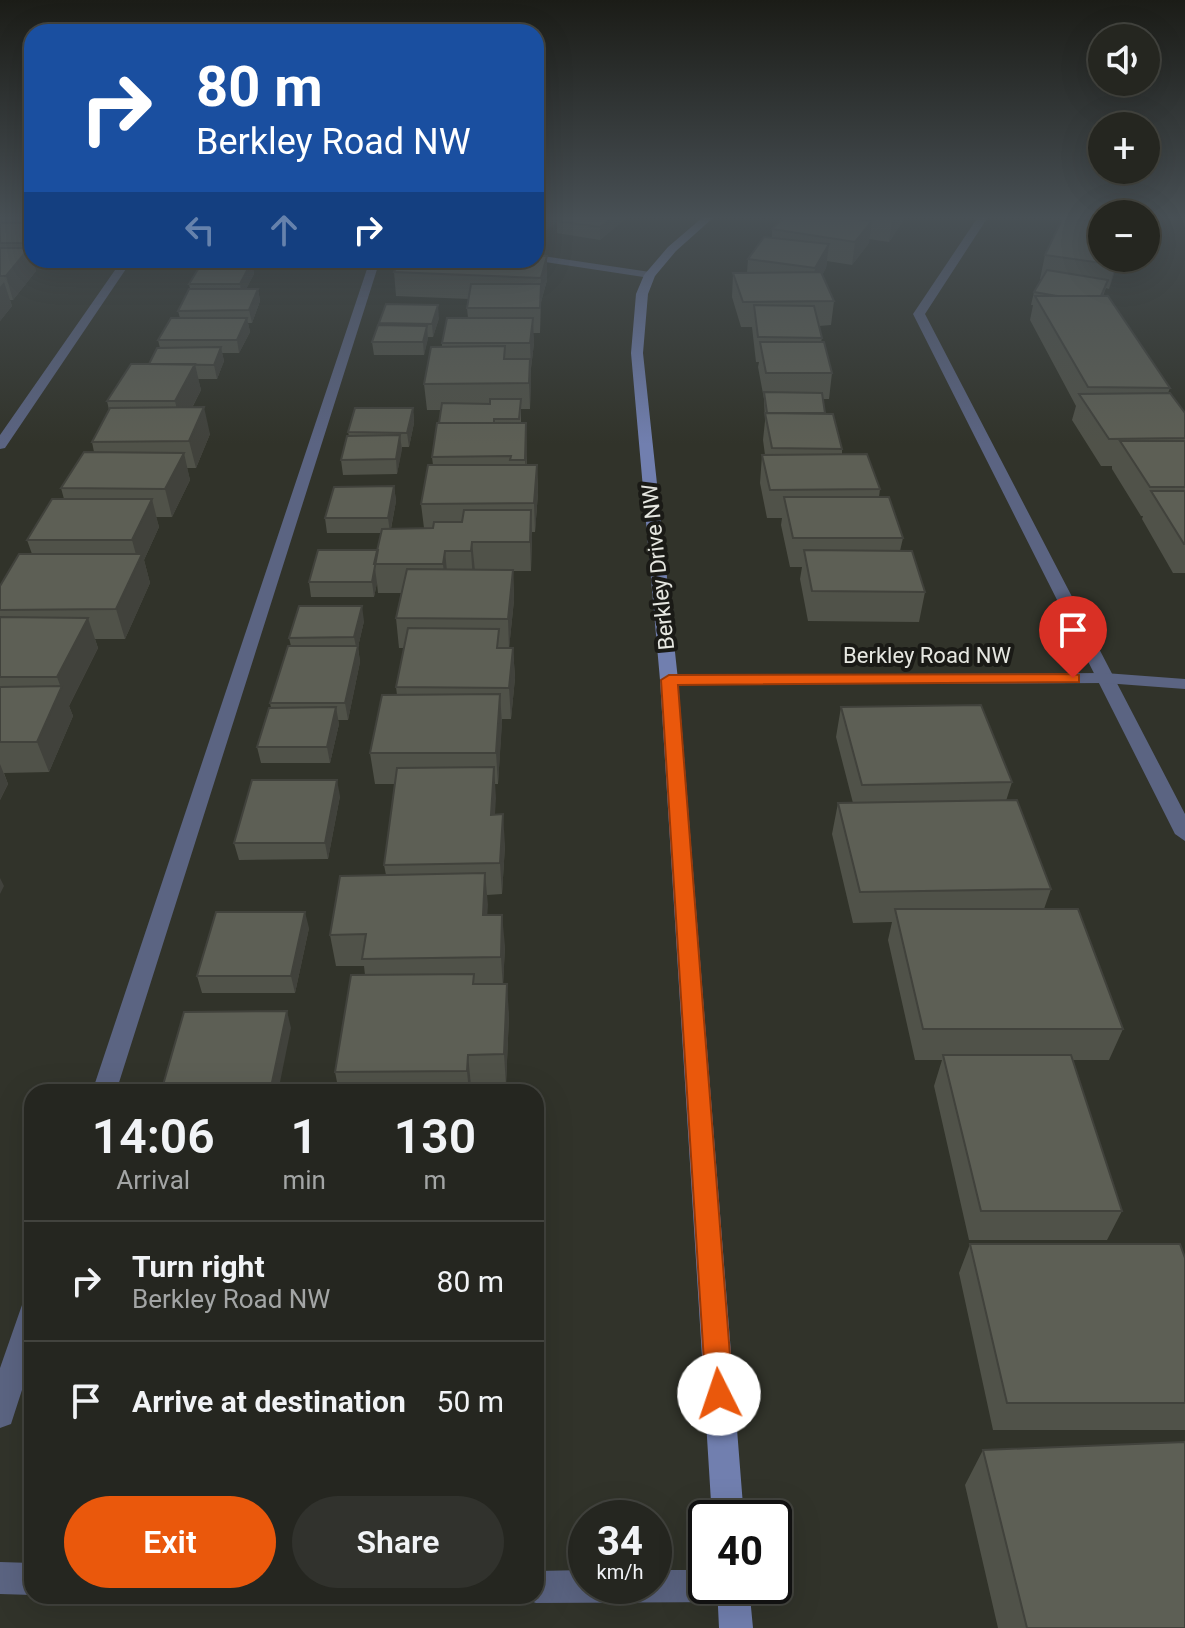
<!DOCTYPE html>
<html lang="en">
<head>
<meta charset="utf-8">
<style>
	:root { --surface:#252620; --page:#31322d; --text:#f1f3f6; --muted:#a3a5a5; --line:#42433e; --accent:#ea580c }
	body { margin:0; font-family:Roboto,sans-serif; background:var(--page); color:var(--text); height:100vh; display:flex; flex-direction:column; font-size:30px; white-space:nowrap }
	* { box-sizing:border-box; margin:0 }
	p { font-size:26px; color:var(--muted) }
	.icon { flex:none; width:44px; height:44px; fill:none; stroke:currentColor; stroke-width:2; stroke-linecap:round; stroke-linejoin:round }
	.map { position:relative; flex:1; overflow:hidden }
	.details { position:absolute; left:24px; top:1084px; width:520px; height:520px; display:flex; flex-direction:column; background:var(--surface); border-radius:24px; box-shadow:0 8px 32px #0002,0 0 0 2px var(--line) }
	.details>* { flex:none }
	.hud { position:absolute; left:24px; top:24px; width:520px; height:244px; border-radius:24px; box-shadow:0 8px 32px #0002,0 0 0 2px var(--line); background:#1a4fa0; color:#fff; overflow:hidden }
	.controls { position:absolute; left:1088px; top:24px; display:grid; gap:16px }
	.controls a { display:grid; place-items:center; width:72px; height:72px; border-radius:50%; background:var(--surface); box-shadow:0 8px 32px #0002,0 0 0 2px var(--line); font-size:40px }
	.speed { position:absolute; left:568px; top:1500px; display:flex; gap:16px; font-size:40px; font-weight:700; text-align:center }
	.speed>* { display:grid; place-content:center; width:104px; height:104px; border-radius:50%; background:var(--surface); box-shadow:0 8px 32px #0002,0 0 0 2px var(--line); line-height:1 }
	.speed small { font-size:20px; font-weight:400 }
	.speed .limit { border:4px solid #111; border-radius:12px; background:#fff; color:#111 }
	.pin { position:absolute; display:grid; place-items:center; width:68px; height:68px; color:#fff; margin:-82px -34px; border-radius:50% 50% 50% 0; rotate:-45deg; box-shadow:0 0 8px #0007 }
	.pin .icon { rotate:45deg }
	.me { position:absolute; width:88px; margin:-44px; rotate:356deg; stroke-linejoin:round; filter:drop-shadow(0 0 6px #0008) }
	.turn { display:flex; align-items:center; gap:28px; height:168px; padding:0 40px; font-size:36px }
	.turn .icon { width:104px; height:104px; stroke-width:2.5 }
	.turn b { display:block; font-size:56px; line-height:68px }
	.lanes { display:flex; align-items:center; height:76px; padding:0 40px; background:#0003; justify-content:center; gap:40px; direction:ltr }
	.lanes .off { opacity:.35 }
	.eta { display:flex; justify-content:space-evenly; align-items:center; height:136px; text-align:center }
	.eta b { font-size:48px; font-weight:600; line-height:56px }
	.primary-button { display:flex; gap:16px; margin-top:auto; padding:16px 40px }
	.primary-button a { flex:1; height:92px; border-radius:48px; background:var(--accent); color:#fff; font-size:32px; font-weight:600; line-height:92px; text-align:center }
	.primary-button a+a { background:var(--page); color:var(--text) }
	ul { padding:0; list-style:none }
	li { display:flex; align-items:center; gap:24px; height:120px; padding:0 40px; border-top:2px solid var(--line) }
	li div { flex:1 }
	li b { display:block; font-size:30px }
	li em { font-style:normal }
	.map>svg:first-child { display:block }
</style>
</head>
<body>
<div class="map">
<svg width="1185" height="1628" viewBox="0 0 1185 1628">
	<rect width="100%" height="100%" fill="#31332a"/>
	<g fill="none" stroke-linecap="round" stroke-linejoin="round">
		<!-- lane -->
		<path fill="#5b6482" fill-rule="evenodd" d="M978,217H988L925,314L1185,814V841L1175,834L913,314Z
			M370,260H380L116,1092H92Z
			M32,1301V1359L11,1424L0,1428V1368L22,1305Z"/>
		<!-- street -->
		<path fill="#5b6482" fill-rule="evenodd" d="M536,255L650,272L656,275L650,278L532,260H536Z
			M122,260H132L5,448L0,449V435Z
			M1105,673L1185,679V689L1105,683L669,685L660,680L669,675Z
			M0,1562L32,1563V1595L0,1594Z
			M586,1570V1586H654V1570H706V1586H749L745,1598L733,1602L536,1603L524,1599L523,1596H536V1571Z"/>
		<!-- secondary -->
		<path fill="#717faf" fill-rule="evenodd" d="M703,217H714L676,251L655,276L648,294L643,353L678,680L744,1518H712L660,680L631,353L636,294L644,275L668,247Z
			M717,1586H749L753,1628H719Z"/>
	</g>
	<!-- wall -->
	<path fill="#505249" d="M0,217H32V260H58L52,266H34L36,271L13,300H10L12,306L0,321Z
		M536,217L626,218L600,240L557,233V222L546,230L536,229Z
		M785,217H904L903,221L889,242L869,239V243L852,265L827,261L826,268L822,275L834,301L831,325L819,326L822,338L821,342L832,373L829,399H823L825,413L842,449V455L880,489L879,497L903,538L900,551L925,592L919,622L808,621L800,579L802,567H790L781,525L782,518H767L760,483L762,455H765L763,440L765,421L764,399L758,367L759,362H756L752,327H741L732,297L733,273H747L748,259L772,238V229Z
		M1069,217H1102V258H1119L1109,289L1106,288L1103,296L1170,388L1168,393L1185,413V573H1173L1142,519L1143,516H1141L1112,469V466H1101L1072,420L1076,406L1030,320L1033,305H1031L1034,292L1041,279H1040L1045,255Z
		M194,260H282L281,263H252L254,274L246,289H258L260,301L252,323H248L250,332L239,353H222L224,361L217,379H198L201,390L192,408L210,434L196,468H187L190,480L172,517H156L159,527L144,560L150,583L125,639H95L98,648L69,706L73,716L49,772L4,773L8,784L0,800V586L32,554L27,540L64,499L61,488L94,452L92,442L109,410L107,401L149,364L160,348L158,340L180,318L178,311L190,289L189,284L202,263H195Z
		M536,260L547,280L541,302L540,333H533L534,343L531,368L530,409H521V423H526L527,465H537L538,493L535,532H532L531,571H513L514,600L509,648H513L515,678L511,719H502L498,784H495V814L505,845L502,894L487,895V915L505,946L503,984L509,1015L506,1085L471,1086V1092H339L335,1072L365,975L364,966H336L330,935L386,875L384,865L395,784H375L370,753L397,695L396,687L404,648H399L396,618L401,593H378L377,583L374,597H311L309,582L378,550L382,533H327L325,518L394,486L396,501L391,529L424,528L421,504L433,465L432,457L441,410H427L424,384L442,346V343L468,318L467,308L469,299L396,296L394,272Z
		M439,318L433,337H428L424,355H374L372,342L379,323Z
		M413,408L414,423L409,447H402L397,474L343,475L341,460L349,436L348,432Z
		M364,621L358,647L360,662L348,720H338L339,724L330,763H261L257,747L271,708L270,703L291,646L289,638Z
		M841,707L1012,782L1006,801L1051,889L1044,909L1123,1029L1109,1060H1073L1122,1211L1107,1240H969L934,1086L942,1060H915L888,940L892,922L853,923L832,834L838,803H853L836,737Z
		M340,796L328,859L239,860L234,843Z
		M309,928L295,993H202L197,976Z
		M970,1244L1185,1258V1430H993L959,1273Z
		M983,1450L1185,1628H998L965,1485Z"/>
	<!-- shaded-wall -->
	<path fill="#41423c" d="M548,217H564L546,230L545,219Z
		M613,217H626V218L600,240V227Z
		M894,217H904L903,221L889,242L892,219Z
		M872,221L869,243L852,265L855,242Z
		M829,244L826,268L813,292L815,268Z
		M29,248L36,271L13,300L6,276Z
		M547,256V280L541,302L540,333L541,278Z
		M1117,258H1119L1109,289Z
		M50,260H58L52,266Z
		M252,261L254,274L242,297L240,284Z
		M4,282L12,306L0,321V287Z
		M258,289L260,301L252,323L249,310Z
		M438,305L439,318L433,337L432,324Z
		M247,318L250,332L239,353L237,340Z
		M533,318L534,343L531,368L530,343Z
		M427,326L428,339L424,355L423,342Z
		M221,347L224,361L217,379L214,365Z
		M530,359L531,385L530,409L529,383Z
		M195,364L201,390L181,428L175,401Z
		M204,407L210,434L196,468L189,441Z
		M413,408L414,423L409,447L407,433Z
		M526,423L527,450L526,488L525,460Z
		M400,435L402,450L397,474L396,459Z
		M184,453L190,480L172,517L165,489Z
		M537,465L538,493L535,532L534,503Z
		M394,486L396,501L390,533L388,518Z
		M152,499L159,527L144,560L150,583L125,639L116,609L138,562L132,540Z
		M531,510L532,538L531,571L530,542Z
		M472,542L475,571L473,581L471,551Z
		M445,551L448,581L446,593L443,564Z
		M375,568L377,583L374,597L372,582Z
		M513,570L514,600L509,649L508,619Z
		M362,606L364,621L358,647L360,662L348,720L345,703L357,652L354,637Z
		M88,618L98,648L69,706L73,716L49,772L37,742L61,688L57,677Z
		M513,648L515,678L511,719L509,688Z
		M500,694L502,724L498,784L496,753Z
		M336,707L339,724L330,763L327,747Z
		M0,764L8,784L0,800Z
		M494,767L496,798L493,846L491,815Z
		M337,780L340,796L328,859L325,843Z
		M503,814L505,845L502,894L500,863Z
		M485,873L488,905L485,946L483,915Z
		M0,878L4,886L0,894Z
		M305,912L309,928L295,993L291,976Z
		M502,915L505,946L503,988L501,957Z
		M507,984L509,1015L506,1085L504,1054Z
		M287,1011L291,1028L278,1092H270Z
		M468,1055L471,1086V1092H469L467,1071Z"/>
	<!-- building -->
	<path fill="#5d5f55" stroke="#41423c" stroke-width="2" d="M563,217H613L600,227L557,221Z
		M785,217H843L872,221L855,242L772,229Z
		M873,217H894L892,219Z
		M1063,217L1102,223V258H1117L1115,265L1045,255Z
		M1070,217H1102V221Z
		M0,223H32V243H0Z
		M764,237L829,244L815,268L748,259Z
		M0,248H29L6,276H0Z
		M536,256H547L541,278L394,272L400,260H536Z
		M203,261H252L240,284H189Z
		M1047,270L1108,280L1101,296H1057L1034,292Z
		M821,272L834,301L743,302L733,273Z
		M471,284H541L540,308H467Z
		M189,289H258L249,310L178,311Z
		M1035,296H1108L1170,388L1088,387Z
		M386,304L438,305L432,324L379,323Z
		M754,305L814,306L822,338L758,337Z
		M171,318H247L237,340H158Z
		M447,318H533L530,343H442Z
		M378,325L427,326L423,342H372Z
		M760,342H824L832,373H766Z
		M505,346L504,359H530L529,383L424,384L431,347Z
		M221,347L214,365L149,364L157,348Z
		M131,364H195L175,401H107Z
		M764,392L822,393L825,413H767Z
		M1170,393L1185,413V438L1109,439L1079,394Z
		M490,399H521L519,419H494V423H439L442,403L490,404Z
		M204,407L189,441L92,442L110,408Z
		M355,408H413L407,433L348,432Z
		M765,413L833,414L842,449L772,448Z
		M437,423H526L525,460H510L511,456L432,457Z
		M400,435L396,459L341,460L347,436Z
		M1120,441H1185V487H1150Z
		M84,452L184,453L165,489L61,488Z
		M867,454L880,489L770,490L762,455Z
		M428,465H537L534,503L421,504Z
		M394,486L388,518H325L334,487Z
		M1151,491H1185V544H1184Z
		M784,497H889L903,538H793Z
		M52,499H152L132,540H27Z
		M464,510H531L530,542H472L471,551H445L443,564H374L382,529L433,528L434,522H462Z
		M318,550H378L372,582H309Z
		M804,550L912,551L925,592L812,591Z
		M19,554H142L116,609L0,610V586Z
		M407,569L513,570L508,619L396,618Z
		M299,606H362L354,637L289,638Z
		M0,617L88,618L57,677H0Z
		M408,628L499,629L497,648H513L509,688L396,687Z
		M288,646H358L345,703H270Z
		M62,686L37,742H0V687Z
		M500,694L496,753H370L382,695Z
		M981,705L1012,782L862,785L841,707Z
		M336,707L327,747H257L269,708Z
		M494,767L491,815L503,814L500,863L384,865L397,768Z
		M252,780H337L325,843H234Z
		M1017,800L1051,889L860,892L838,803Z
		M485,873L483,915H502L501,957L362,959L366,934L330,935L340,876Z
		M895,909H1078L1123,1029H923Z
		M216,912H305L291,976H197Z
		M474,974L473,984H507L504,1054L468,1055L467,1071L335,1072L351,975Z
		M287,1011L270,1092H161L184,1012Z
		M943,1055H1071L1122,1211H981Z
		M970,1244H1180L1185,1258V1403H1007Z
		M1185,1442V1628H1027L983,1450Z"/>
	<!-- sky -->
	<linearGradient id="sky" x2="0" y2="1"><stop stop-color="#1b1c17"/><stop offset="0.49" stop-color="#485055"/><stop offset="1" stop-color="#485055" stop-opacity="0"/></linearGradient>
	<rect width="1185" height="444" fill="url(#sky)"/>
	<!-- route -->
	<path fill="#ea580c" stroke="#983908" stroke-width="2" d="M1073,674L1079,675V682L678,685L733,1394L729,1403L719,1407L710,1403L706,1394L661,680L669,675Z"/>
	<g text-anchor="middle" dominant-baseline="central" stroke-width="8" stroke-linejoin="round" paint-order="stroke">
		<!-- street labels -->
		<g font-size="22" fill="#e6e7e1" stroke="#1a1a16">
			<text transform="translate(658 567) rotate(-96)">Berkley Drive NW</text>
			<text x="927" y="655">Berkley Road NW</text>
		</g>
	</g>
</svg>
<div class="controls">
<a><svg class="icon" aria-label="sound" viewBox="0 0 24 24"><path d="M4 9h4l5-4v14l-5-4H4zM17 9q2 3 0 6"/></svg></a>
<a>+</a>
<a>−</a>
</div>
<div class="speed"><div>34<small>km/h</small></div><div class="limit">40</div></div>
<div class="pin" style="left:1073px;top:678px;background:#d93025"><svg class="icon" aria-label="arrive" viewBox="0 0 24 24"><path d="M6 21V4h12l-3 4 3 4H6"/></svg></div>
<svg class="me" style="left:719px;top:1394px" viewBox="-20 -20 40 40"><circle r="19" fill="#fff"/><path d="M0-13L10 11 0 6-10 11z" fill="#ea580c"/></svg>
<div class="hud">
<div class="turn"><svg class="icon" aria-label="right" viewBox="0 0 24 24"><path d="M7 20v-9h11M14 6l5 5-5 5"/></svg><div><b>80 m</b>Berkley Road NW</div></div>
<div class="lanes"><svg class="icon off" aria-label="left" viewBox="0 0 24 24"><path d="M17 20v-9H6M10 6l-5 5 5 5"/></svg><svg class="icon off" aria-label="ahead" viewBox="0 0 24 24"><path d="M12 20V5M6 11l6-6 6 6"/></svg><svg class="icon" aria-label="right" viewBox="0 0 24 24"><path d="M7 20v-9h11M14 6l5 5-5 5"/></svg></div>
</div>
<section class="details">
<div class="eta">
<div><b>14:06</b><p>Arrival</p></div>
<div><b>1</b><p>min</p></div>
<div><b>130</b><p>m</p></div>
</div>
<ul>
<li><svg class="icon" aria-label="right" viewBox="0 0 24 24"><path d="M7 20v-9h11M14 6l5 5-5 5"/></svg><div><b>Turn right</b><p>Berkley Road NW</p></div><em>80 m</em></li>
<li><svg class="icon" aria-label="arrive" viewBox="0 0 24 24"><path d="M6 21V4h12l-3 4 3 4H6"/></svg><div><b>Arrive at destination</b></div><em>50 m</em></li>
</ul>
<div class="primary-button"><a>Exit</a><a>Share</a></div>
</section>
</div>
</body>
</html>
